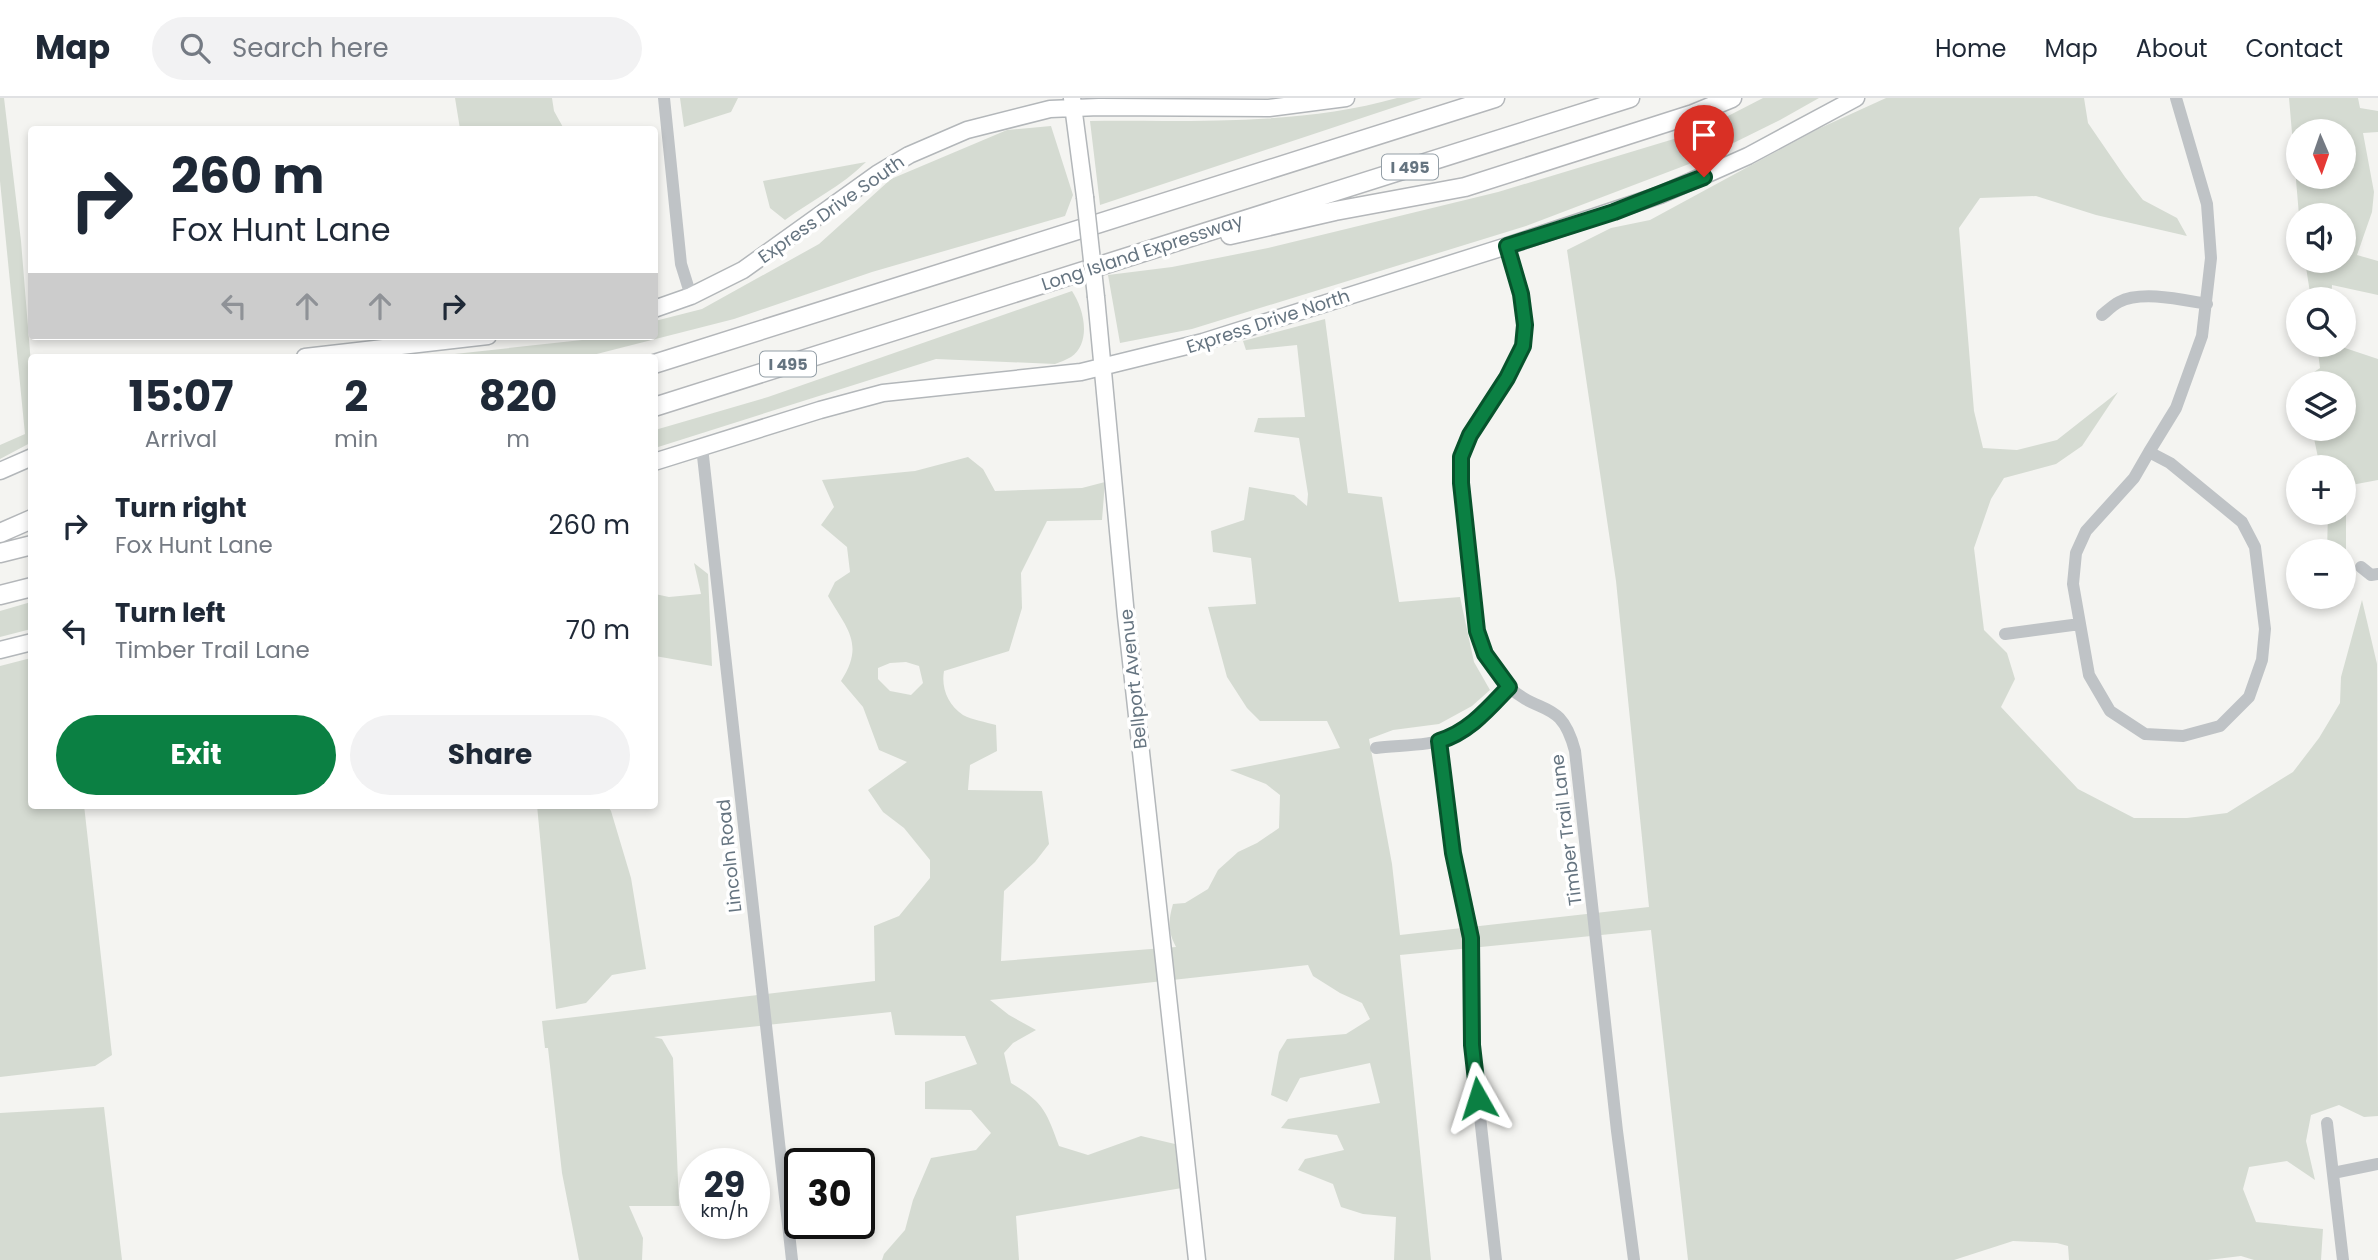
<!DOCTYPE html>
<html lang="en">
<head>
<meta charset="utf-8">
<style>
	:root { --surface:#fff; --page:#f2f2f3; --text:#1f2937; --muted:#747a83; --line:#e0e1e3; --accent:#0b8043 }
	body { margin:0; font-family:Poppins,sans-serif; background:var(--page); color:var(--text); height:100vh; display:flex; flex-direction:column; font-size:26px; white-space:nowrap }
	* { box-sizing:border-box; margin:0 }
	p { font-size:23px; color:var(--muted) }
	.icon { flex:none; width:38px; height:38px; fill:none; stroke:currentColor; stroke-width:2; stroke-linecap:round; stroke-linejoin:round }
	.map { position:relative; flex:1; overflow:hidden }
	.details { position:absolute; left:28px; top:256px; width:630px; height:455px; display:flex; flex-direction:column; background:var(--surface); border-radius:7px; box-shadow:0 4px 10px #0003 }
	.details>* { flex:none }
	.banner { position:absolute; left:28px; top:28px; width:630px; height:214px; border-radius:7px; box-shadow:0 4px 10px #0003; background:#fff; color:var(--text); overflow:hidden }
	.needle { width:46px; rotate:178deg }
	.tools { position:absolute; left:2286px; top:21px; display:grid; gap:14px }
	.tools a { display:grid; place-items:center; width:70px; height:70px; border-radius:50%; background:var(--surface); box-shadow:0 4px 10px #0003; font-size:35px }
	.speed { position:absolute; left:679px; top:1050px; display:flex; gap:14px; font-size:35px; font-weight:700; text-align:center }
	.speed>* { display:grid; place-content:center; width:91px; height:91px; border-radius:50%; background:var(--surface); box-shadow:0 4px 10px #0003; line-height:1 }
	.speed small { font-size:18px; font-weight:400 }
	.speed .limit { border:4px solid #111; border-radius:10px; background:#fff; color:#111 }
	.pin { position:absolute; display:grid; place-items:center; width:60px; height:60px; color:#fff; margin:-72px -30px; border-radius:50% 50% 50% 0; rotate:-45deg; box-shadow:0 0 7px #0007 }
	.pin .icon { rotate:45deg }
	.me { position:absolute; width:77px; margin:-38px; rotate:354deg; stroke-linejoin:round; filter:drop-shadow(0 0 5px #0008) }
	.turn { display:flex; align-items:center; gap:24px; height:147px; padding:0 28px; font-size:32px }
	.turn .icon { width:91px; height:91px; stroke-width:2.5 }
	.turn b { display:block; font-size:49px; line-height:60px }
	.lanes { display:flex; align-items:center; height:66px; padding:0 28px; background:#0003; justify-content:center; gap:35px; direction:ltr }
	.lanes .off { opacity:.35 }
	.eta { display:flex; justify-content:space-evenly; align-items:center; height:119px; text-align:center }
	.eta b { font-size:42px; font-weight:700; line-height:49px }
	.button { display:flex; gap:14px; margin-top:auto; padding:14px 28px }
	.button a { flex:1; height:80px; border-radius:42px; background:var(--accent); color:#fff; font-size:28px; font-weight:700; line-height:80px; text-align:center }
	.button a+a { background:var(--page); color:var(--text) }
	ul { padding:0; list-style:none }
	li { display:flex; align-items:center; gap:21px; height:105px; padding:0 28px }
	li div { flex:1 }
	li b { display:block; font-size:26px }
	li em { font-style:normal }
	header { display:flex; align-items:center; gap:42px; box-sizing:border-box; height:98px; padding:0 35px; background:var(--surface); border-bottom:2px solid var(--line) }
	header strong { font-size:33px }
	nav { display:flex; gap:38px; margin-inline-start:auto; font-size:24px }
	.search { width:490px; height:63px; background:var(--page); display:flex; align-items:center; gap:18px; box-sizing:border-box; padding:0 24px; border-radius:38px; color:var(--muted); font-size:26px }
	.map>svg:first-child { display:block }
</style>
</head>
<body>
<header>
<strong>Map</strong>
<div class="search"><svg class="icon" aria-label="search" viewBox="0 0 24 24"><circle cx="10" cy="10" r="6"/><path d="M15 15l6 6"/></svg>Search here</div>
<nav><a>Home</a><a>Map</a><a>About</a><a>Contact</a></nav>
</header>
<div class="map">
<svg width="2378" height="1162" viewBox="0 0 2378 1162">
	<rect width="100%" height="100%" fill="#f4f4f1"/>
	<!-- green -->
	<path fill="#d5dbd2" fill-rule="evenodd" d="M0,0H4L21,143L31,266L32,344L0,361V347L25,336L0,83Z
		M455,0H552L554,13L564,31H460Z
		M680,0H738L731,14L684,29Z
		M1397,0H1422L1100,107L1090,23C1191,22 1298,28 1397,0Z
		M1763,0H1819L1780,22L1697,63L1526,128L1192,231L1120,245L1108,177L1172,169L1268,150L1498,94L1697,34Z
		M1886,0H2084L2088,25L2125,79L2143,102L2177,120L2187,138L2096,117L2036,98L1980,100L1959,130L1974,313L1983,350L2017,352L2057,342L2118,294L2082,348L2056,366L2004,380L1991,401L1974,450L1984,532L2007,555L2015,581L2001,609L2078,691L2134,720H2187L2227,715L2293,674L2319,640L2340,605L2341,579L2362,502L2377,566L2378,1018L2364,1019L2339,1007L2311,1017L2306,1043L2315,1082L2287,1063L2249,1069L2243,1091L2256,1124L2323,1131L2321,1162H2254L2241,1158L2208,1162H2069L2068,1148L2057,1145L2013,1143L1954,1162H1688L1651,832L1400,857L1431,1162H1394L1396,1119L1363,1116L1341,1109L1333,1086L1298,1072L1305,1061L1344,1052L1337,1037L1281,1030L1288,1021L1380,1005L1370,965L1300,980L1287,1004L1271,997L1279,954L1287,941L1346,936L1370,921L1362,905L1340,895L1313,878L1308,867L990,902L1009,917L1036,932L1013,945L1004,955L1011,985C1044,1005 1046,1013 1059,1048L1088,1057L1141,1038L1175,1046L1182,1090L1016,1118L1019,1162H882L884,1156L905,1132L913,1102L931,1060L976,1052L991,1035L971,1012L925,1011V984L977,966L965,938L895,937L891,914L654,939L662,941L673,960L679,1108H629L643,1140L642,1162H579L562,1075L548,950H545L542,923L875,883L874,828L899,818L930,780V762L904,730L883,714L868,692L907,664L879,652L863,609L841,583C865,546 847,531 828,498L835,484L850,474L847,449L821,427L834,409L822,382L915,373L968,359L983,371L995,393L1082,390L1105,384L1102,422L1047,423L1021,475L1022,510L1009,553L944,573C941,590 948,607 963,617C972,622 986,624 996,627L997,653L970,667L968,692L1042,693L1049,746L1035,764L1004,793L1001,863L1176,849C1168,834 1168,823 1173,806L1185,805L1208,791L1218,772L1238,754L1257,745L1279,730L1280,697L1266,686L1230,672L1340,650L1327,623H1260L1247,610L1227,579L1208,509L1256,506L1251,460L1213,454L1211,433L1244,422L1249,389L1294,397L1307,408L1308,396L1299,340L1254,334L1258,320L1305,319L1297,247L1246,252L1243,243L1325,221L1348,395L1382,399L1399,504L1460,499L1474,564L1490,592L1472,608L1439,626L1393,632L1369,641L1392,766L1400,837L1649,809L1616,483L1567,152L1611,130L1650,122L1818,31ZM906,564L919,568L923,585L911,597L890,593L878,581V570L890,565Z
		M2289,0H2358L2360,10L2378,13V34L2363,35L2374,94L2372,114L2357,157L2378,163V197L2332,187L2331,201H2311L2305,163H2343V117H2299ZM2298,33H2343V79H2298Z
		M1051,28L1073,97L1065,118L872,174L734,221L585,259H427L582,242L596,238H654L655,223L702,211L819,146L891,81L1007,32Z
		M866,64C842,88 812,102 785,122L770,110L763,83Z
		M1072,193C1084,211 1092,244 1071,259C1066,262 1060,264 1055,266L936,261L655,350V332L768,299Z
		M2317,247H2336L2378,261V382L2346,388V455L2343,456V453H2327L2328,415H2343V369H2320L2312,331H2343V285H2303L2302,282L2320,270Z
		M694,465L708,476L712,568L655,558V496L669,499L701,496Z
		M31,504V531L0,539V513Z
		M31,560L32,707H84L112,957L95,968L0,979V568Z
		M537,707H607L611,713L631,780L646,871L612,877L586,905L556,911Z
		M104,1009L122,1162H0V1015Z"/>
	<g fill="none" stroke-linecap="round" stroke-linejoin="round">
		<!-- major casing -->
		<g stroke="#b3b7ba" stroke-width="19">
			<path id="major" d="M1072,0L1085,99
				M1096,199L1126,518L1197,1162
				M654,211L691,198L743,172L877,76L909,57L967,32L1050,11L1099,9L1269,10L1346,0
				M305,259L488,238
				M654,364L820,312L883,295L1081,274L1203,244L1507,148L1660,97L1748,58L1856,0
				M0,373L32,359
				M0,552L32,544"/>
		</g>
		<!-- highway casing -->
		<g stroke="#b4b7ba" stroke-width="21">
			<path id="highway" d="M1230,137L1335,113L1465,89L1693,16L1732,0
				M654,266L1495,0
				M654,309L1630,0
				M0,435L32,421
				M0,455L32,447
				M0,497L32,489"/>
		</g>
		<!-- minor -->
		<path stroke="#bfc3c6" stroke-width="12" d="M664,0L681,166L691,198
			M1507,148L1521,196L1525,227L1523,248L1507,280L1470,337L1461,359V385L1477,532C1484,553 1492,573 1509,589C1540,618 1561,600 1575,653L1617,1033L1634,1162
			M2102,217C2107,213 2113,207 2119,204C2142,192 2183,202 2207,206
			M702,349L792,1162
			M2149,354L2170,365L2242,424L2255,449L2265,531L2262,562L2249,599L2220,628L2183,638L2145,636L2110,613L2089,577L2073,486L2076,455L2086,433L2134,380L2149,354L2176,310L2202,238L2211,160L2207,106L2176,0
			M2361,469L2371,477L2378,476
			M2005,536L2080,526
			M1439,644L1453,755L1470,840L1472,947L1496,1162
			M1376,650C1398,647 1432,648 1452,639C1475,628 1492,607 1509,589
			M2327,1025L2343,1162
			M2333,1075L2378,1066"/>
		<!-- major -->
		<use href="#major" stroke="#fff" stroke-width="16"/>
		<!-- highway -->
		<use href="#highway" stroke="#fff" stroke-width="18"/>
		<!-- major-bridge casing -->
		<g stroke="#b3b7ba" stroke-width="19" stroke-linecap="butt">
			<path id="major-bridge" d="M1085,99L1096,199"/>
		</g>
		<!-- major-bridge -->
		<use href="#major-bridge" stroke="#fff" stroke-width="16"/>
	</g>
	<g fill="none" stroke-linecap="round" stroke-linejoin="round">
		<!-- route casing -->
		<g stroke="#07532c" stroke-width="18">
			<path id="route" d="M1478,1000L1472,947L1471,840L1453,755L1439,643C1469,634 1488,611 1509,589L1485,556L1477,533L1461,385V359L1470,337L1507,280L1523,248L1525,227L1521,196L1507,148L1614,114L1704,79"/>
		</g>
		<!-- route -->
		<use href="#route" stroke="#0b8043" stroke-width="12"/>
	</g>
	<g text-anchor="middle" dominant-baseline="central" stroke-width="7" stroke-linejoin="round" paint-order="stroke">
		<!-- shield labels -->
		<g fill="#fff" stroke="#939ea6" stroke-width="2">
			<rect x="1382" y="56.5" width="56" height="25" rx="5"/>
			<rect x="760" y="253.5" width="56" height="25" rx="5"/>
		</g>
		<g font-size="16" font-weight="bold" fill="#657480">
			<text x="1410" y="69">I 495</text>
			<text x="788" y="266">I 495</text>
		</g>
		<!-- street labels -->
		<g font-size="18" fill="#657480" stroke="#fff">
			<text transform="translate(831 111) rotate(-35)">Express Drive South</text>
			<text transform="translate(1142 154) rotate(-18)">Long Island Expressway</text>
			<text transform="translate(1268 223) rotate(-18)">Express Drive North</text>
			<text transform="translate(1133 581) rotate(-96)">Bellport Avenue</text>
			<text transform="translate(1566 732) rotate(-97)">Timber Trail Lane</text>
			<text transform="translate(729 758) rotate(-96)">Lincoln Road</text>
		</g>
	</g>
</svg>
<div class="tools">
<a><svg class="needle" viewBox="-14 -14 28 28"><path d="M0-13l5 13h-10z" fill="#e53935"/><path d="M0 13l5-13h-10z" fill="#747a83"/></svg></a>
<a><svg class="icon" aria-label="sound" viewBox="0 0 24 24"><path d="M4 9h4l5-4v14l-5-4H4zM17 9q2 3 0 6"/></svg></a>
<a><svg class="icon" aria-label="search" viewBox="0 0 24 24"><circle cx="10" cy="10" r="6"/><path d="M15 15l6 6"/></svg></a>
<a><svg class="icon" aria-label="layers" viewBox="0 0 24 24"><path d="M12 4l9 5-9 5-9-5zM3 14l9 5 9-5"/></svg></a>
<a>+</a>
<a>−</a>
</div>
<div class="speed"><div>29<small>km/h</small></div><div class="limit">30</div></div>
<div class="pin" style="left:1704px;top:79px;background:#d93025"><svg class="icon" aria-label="arrive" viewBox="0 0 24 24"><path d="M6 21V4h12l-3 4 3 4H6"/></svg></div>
<svg class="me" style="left:1478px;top:1000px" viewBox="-20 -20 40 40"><path d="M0-17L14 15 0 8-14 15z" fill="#0b8043" stroke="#fff" stroke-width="4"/></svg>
<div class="banner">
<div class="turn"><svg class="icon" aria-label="right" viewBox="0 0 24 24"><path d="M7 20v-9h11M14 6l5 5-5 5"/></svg><div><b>260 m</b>Fox Hunt Lane</div></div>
<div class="lanes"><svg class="icon off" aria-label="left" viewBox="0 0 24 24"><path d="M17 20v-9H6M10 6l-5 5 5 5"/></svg><svg class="icon off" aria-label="ahead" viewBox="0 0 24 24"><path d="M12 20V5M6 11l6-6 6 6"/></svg><svg class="icon off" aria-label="ahead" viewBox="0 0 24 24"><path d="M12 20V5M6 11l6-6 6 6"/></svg><svg class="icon" aria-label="right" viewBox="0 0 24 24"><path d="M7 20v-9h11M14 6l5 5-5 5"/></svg></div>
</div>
<section class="details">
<div class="eta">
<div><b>15:07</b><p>Arrival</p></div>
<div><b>2</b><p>min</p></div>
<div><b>820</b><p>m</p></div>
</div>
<ul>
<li><svg class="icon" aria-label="right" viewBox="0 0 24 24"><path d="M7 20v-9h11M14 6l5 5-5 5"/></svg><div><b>Turn right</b><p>Fox Hunt Lane</p></div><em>260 m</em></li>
<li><svg class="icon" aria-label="left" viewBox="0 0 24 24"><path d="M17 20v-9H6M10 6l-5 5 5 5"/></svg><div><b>Turn left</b><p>Timber Trail Lane</p></div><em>70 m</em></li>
</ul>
<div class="button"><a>Exit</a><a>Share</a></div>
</section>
</div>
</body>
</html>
